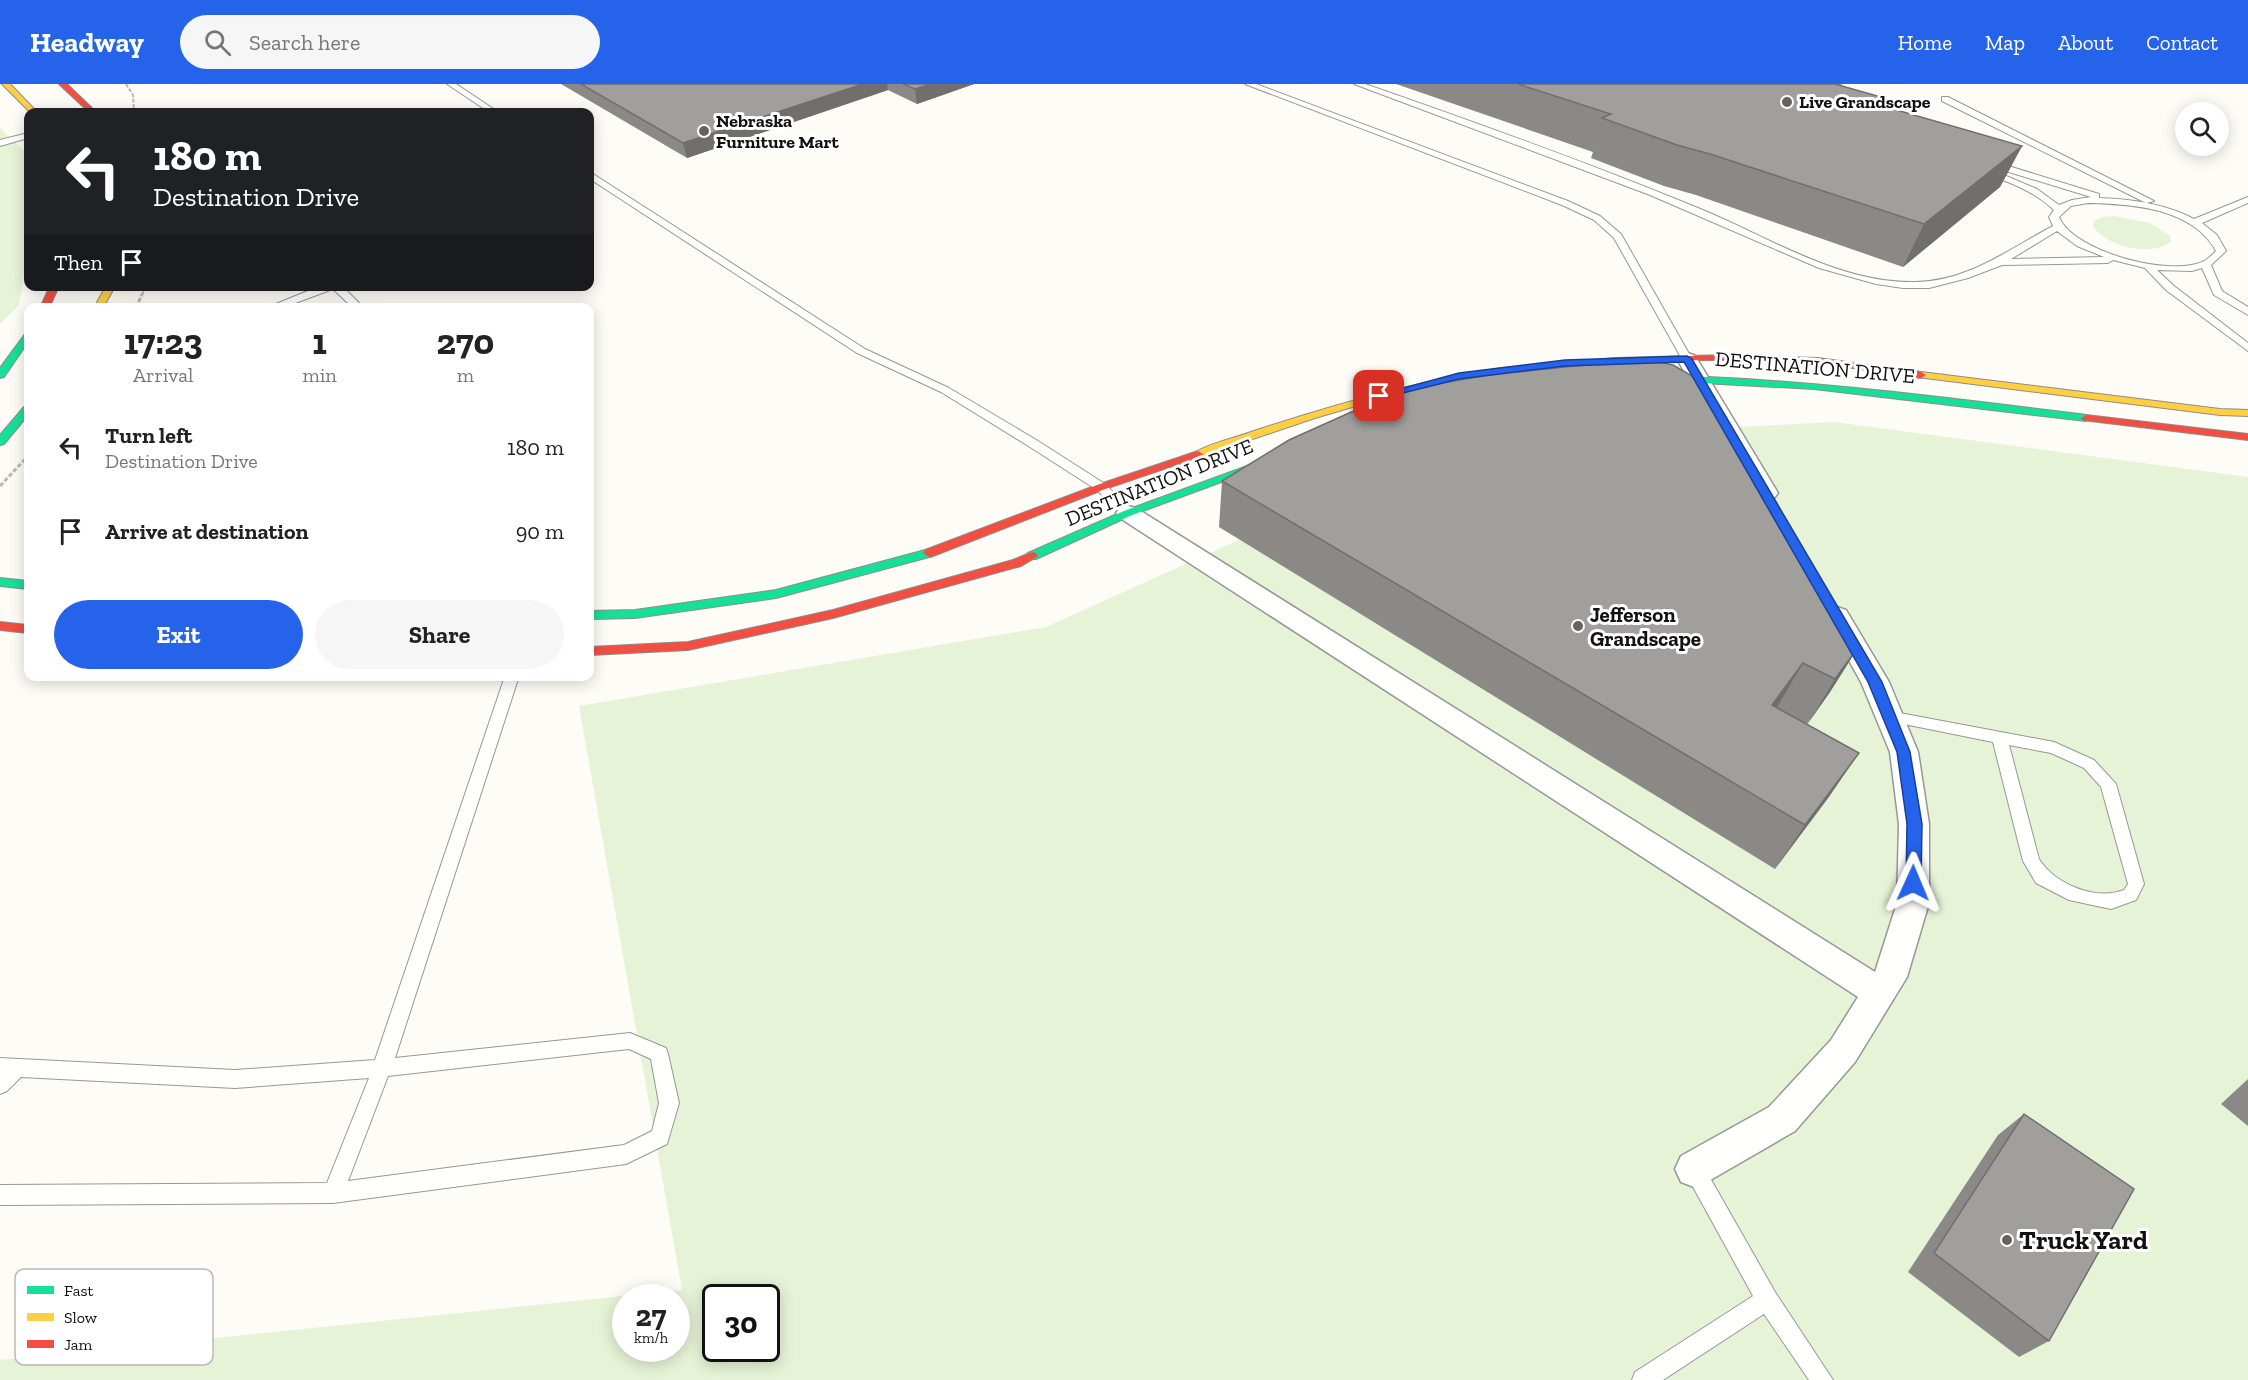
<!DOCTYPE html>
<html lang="en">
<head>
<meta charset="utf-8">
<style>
	:root { --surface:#fff; --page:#f6f6f6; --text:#222; --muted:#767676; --accent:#2563eb }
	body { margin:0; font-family:"Zilla Slab",serif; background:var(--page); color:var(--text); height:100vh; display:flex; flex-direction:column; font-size:22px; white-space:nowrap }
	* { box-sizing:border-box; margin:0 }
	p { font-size:20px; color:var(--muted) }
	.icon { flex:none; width:33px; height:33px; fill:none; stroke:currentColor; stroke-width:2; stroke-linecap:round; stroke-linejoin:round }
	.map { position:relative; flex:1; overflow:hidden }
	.drawer { position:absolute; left:24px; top:219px; width:570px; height:378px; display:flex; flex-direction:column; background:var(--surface); border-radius:12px; box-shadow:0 3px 15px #0003 }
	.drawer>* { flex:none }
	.top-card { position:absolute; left:24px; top:24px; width:570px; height:183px; border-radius:12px; box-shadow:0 3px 15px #0003; background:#202124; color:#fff; overflow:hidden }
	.tools { position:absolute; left:2175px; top:18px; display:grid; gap:12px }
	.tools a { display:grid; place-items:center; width:54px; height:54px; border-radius:50%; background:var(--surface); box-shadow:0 3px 15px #0003; font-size:30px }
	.speed { position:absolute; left:612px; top:1200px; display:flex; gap:12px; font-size:30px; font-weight:700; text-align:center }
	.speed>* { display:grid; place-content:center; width:78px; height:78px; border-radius:50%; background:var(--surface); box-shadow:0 3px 15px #0003; line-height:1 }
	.speed small { font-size:15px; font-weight:400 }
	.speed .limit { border:3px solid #111; border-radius:9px; background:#fff; color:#111 }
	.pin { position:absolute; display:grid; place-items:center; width:51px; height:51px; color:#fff; margin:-26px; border-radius:12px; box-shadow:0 3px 9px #0006 }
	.me { position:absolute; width:66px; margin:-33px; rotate:1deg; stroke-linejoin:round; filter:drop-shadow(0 0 4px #0008) }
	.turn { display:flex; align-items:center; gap:21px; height:126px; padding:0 30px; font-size:27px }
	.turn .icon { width:78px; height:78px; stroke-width:2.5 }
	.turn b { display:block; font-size:42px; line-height:51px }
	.then { display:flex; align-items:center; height:57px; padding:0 30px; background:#0003; gap:12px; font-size:22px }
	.eta { display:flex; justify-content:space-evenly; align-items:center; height:102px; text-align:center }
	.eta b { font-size:36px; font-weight:800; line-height:42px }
	.button { display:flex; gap:12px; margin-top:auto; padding:12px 30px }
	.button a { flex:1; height:69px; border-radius:36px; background:var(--accent); color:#fff; font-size:24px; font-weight:800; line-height:69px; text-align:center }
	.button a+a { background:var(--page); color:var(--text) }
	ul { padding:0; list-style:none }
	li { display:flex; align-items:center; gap:18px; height:84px; padding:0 30px }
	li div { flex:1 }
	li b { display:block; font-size:22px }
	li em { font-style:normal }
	header { display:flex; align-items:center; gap:36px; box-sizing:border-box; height:84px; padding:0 30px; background:var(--accent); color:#fff }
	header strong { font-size:28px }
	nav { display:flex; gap:33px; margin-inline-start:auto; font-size:21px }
	.search { width:420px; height:54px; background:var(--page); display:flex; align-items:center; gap:15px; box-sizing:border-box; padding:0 21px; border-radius:33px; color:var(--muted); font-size:22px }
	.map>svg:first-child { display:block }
</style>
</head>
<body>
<header>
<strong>Headway</strong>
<div class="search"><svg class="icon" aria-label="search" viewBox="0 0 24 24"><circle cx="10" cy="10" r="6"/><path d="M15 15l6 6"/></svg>Search here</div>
<nav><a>Home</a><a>Map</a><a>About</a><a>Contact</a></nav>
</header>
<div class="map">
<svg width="2248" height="1296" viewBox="0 0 2248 1296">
	<rect width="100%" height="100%" fill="#fdfcf7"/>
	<!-- green -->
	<path fill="#e7f3d7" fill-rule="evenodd" d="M0,44L28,71V166L19,221L0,240Z
		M2114,132L2150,139L2170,152L2171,158C2151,173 2106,163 2093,142L2094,137L2103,133Z
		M1834,338L2248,393V1296H0V1276L682,1206L579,622L1046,543L1456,358ZM626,1214H676V1264H626ZM716,1214H766V1264H716Z"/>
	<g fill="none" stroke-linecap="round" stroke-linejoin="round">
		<!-- lane casing -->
		<g stroke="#979795" stroke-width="2">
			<path id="lane" d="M447,0H456L498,28H489Z
				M1245,0H1256L1568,117L1600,132L1621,150L1692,275L1687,278L1683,277L1614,154L1594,136L1562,121Z
				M1354,0H1365C1477,39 1589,79 1698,124C1767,152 1839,200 1916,198C1969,197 2009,165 2053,142L2049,133L2054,126C2034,107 2009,98 1984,89V85H1990L2037,105L2059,121L2072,116L2091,113L1986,81V77L1989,76L2099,110V114C2131,115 2166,120 2194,135L2248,113V119L2202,139L2217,151L2226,167L2211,181L2222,207L2248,223V231L2214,211L2202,184L2192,187L2157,186L2174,202L2248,259V267L2166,206L2145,184L2113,176L2108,179L2002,181L1968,194L1929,204H1903L1876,200L1819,184L1650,111ZM2088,119C2132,120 2193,124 2216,167C2213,170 2209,174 2206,176C2174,195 2073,168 2059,133L2071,122ZM2057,147L2077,162L2104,173L2011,175Z
				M1942,13H1948L2154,117L2146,119L1942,17Z
				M28,49V54L0,62V56Z
				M590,88L865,265L949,304L1038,357L1105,400L1134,429L1132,432H1124L1097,406L1030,363L941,308L857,269L590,95Z
				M320,202H342L364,224H353L333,205L282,224H266Z
				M505,592H519L395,974L630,949L666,964L668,970L679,1019L667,1060L626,1080L333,1119L0,1121V1101L327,1099L369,994L235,1004L21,993L7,1007L0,1010V974L235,986L375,976ZM629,965L651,975L659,1019L652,1047L624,1061L348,1097L388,992Z
				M1889,627L2054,658L2094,676L2116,700L2144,800L2136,816L2111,825L2069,816L2036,799L2023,777L1993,658L1884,636L1882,632L1884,628ZM2009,661L2051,669L2084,684L2101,703L2128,800L2124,806C2095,817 2055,800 2039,775Z
				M1694,1075L1701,1078L1775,1208L1833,1296H1809L1764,1230L1663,1296H1632L1635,1288L1753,1212L1687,1092L1684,1085L1687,1078Z"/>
		</g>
		<!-- street casing -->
		<g stroke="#979795" stroke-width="3">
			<path id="street" d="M1687,269L1694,271L1697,275L1778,409L1774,414L1766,416L1758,414L1754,409L1677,275L1680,271Z
				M1128,422L1136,424L1875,888L1897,819L1899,740L1890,668L1861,598L1824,532L1828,526L1837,523L1846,526L1889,598L1918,668L1929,740V819L1907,893L1855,978L1795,1047L1707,1098L1694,1103L1681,1098L1675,1085L1681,1072L1769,1023L1831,956L1858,913L1120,434L1116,429L1120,424Z"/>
		</g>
		<!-- fast casing -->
		<g stroke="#8e8d8b" stroke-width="2">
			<path id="fast" d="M28,249V258L4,293L0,294V284L25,250Z
				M1650,291C1796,294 1941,313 2086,331L2091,334L2086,337L1814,305L1646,296L1645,294Z
				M28,322V331L4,360L0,361V351L24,323Z
				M1277,371L1282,374L1281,376L1132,431L1036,475H1028L1026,472L1028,469L1124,427Z
				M929,465L935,469L933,472L776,514L635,534L590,535V527L635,526L776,506Z
				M0,494L28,497V505L0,502Z"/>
		</g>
		<!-- slow casing -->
		<g stroke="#8e8d8b" stroke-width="2">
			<path id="slow" d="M2,0H10L37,28H30Z
				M106,202H115L103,224H94Z
				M1503,284L1508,287L1507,289L1390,312L1315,334L1202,372L1198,373L1193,370C1204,361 1234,354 1248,349C1332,321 1416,297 1503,284Z
				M1921,288L2220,325L2248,326V332L2220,331L1917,293V289Z"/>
		</g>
		<!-- jam casing -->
		<g stroke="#8e8d8b" stroke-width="2">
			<path id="jam" d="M59,0H67L96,28H89Z
				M50,202H59L49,224H40Z
				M1728,271L1818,274L1921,288L1926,291L1921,294C1886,289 1852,283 1817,280C1713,271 1607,278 1503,290L1498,287L1503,284L1615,274Z
				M2086,331L2248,350V356L2082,336L2081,334Z
				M1198,367L1203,370L1202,372L1105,405L933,472L929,473L923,469L925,466L1097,401Z
				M1032,468L1036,469L1038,472L1021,482L833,534L688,566L590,571V563L688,558L833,526L1013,476Z
				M0,538L28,541V549L0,546Z"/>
		</g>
		<!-- path-far1 -->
		<path stroke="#b9b9b8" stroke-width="2" stroke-dasharray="4 1.5" stroke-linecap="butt" d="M126,0L133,11L134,28
			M142,211L146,202"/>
		<!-- path -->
		<path stroke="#b9b9b8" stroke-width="3" stroke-dasharray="4.5 2" stroke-linecap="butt" d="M136,224L142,210
			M0,402L28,372"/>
		<!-- lane -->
		<use href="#lane" fill="#fffffe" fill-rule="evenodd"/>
		<!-- street -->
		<use href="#street" fill="#fffffe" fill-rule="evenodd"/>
		<!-- fast -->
		<use href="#fast" fill="#16e098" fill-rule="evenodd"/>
		<!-- slow -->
		<use href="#slow" fill="#ffcf43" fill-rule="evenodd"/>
		<!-- jam -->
		<use href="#jam" fill="#f24e42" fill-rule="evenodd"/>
	</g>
	<!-- wall -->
	<path fill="#8a8986" d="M561,0H974L917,20L888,6L687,74Z
		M1396,0H1842L1840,2L1878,21L2022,62L2000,103L1903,183L1696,111L1664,102L1591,74L1593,68Z
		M1517,288L1859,562L1830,608L1807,640L1859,669L1828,714L1775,785L1219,443L1222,397Z
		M2248,995V1042L2221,1020Z
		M2024,1030L2049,1257L2019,1273L1908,1188L1998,1051Z"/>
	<!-- shaded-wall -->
	<path fill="#716f6d" d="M863,0H887L888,6L687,74L683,59Z
		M931,0H974L917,20L915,5Z
		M1881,13L1864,53L1872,19Z
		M2022,62L2000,103L1903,183L1924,140Z
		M1859,562L1830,608L1807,641L1835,595Z
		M1803,579L1776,625L1772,621Z
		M1859,669L1828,714L1775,785L1805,741Z"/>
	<!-- building -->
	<path fill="#a19f9c" stroke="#716f6d" stroke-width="1.5" d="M581,0H863L683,59Z
		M903,0H931L915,5Z
		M1518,0H1835L1881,13L1872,19L2022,62L1924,140L1710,70L1677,61L1602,34L1611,30Z
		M1644,275L1673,281L1699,296L1859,562L1835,595L1803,579L1772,621L1859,669L1805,741L1222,397L1289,356L1358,325L1420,303L1516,286L1517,288Z
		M2024,1030L2134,1105L2049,1257L1934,1169Z"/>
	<!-- route -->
	<path fill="#2563eb" stroke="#184099" stroke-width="1.5" d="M1687,272L1692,275L1882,598L1910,668L1922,740L1921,799L1919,803L1913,805L1908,803L1906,799L1907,740L1897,668L1868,598L1684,278L1565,282L1459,295L1379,315L1374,312L1459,289L1565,276Z"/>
	<!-- markers -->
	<g fill="#646362" stroke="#fff" stroke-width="2">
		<circle cx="1787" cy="18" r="6"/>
		<circle cx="704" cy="47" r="6"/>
		<circle cx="1578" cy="542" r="6"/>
		<circle cx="2007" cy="1156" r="6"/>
	</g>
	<g text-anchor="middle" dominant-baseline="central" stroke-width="6" stroke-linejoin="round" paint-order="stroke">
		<!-- far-poi labels -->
		<g font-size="18" font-weight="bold" fill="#111" stroke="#fff" text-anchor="start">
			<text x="1799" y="18">Live Grandscape</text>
			<text x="716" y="37">Nebraska<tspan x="716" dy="21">Furniture Mart</tspan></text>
		</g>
		<!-- street labels -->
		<g font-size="21" fill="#111" stroke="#fff">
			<text transform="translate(1815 283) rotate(5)">DESTINATION DRIVE</text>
			<text transform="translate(1159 398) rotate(-22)">DESTINATION DRIVE</text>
		</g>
		<!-- poi labels -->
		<g font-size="21" font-weight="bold" fill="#111" stroke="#fff" text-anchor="start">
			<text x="1590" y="530">Jefferson<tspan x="1590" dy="24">Grandscape</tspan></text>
		</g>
		<!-- near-poi labels -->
		<g font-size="26" font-weight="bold" fill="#111" stroke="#fff" text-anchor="start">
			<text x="2019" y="1156">Truck Yard</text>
		</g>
	</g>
	<!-- legend -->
	<rect x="15" y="1185" width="198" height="96" rx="9" fill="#fff" stroke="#b8b8b8" stroke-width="1.5"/>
	<rect x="27" y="1202" width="27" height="8" fill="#16e098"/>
	<rect x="27" y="1229" width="27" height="8" fill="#ffcf43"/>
	<rect x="27" y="1256" width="27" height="8" fill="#f24e42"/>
	<g font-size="16" fill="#111">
		<text x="64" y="1212">Fast</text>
		<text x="64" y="1239">Slow</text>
		<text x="64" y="1266">Jam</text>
	</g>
</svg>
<div class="tools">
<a><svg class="icon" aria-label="search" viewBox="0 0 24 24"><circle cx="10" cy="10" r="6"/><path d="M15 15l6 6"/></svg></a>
</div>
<div class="speed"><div>27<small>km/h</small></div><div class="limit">30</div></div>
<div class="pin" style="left:1379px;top:312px;background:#d93025"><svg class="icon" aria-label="arrive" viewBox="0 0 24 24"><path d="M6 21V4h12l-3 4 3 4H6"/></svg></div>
<svg class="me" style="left:1913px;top:799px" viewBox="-20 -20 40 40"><path d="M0-17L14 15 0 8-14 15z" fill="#2563eb" stroke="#fff" stroke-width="4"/></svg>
<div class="top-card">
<div class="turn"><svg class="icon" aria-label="left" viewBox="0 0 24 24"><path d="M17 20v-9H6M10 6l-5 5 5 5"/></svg><div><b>180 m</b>Destination Drive</div></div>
<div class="then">Then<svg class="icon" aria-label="arrive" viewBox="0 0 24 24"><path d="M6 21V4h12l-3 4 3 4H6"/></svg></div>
</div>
<section class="drawer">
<div class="eta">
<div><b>17:23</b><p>Arrival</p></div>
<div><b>1</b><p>min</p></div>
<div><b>270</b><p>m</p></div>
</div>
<ul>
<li><svg class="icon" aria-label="left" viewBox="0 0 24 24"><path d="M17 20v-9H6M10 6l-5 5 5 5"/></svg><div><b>Turn left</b><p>Destination Drive</p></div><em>180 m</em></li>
<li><svg class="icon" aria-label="arrive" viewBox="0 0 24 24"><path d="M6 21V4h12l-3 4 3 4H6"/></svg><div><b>Arrive at destination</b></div><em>90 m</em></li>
</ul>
<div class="button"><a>Exit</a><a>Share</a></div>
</section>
</div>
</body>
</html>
